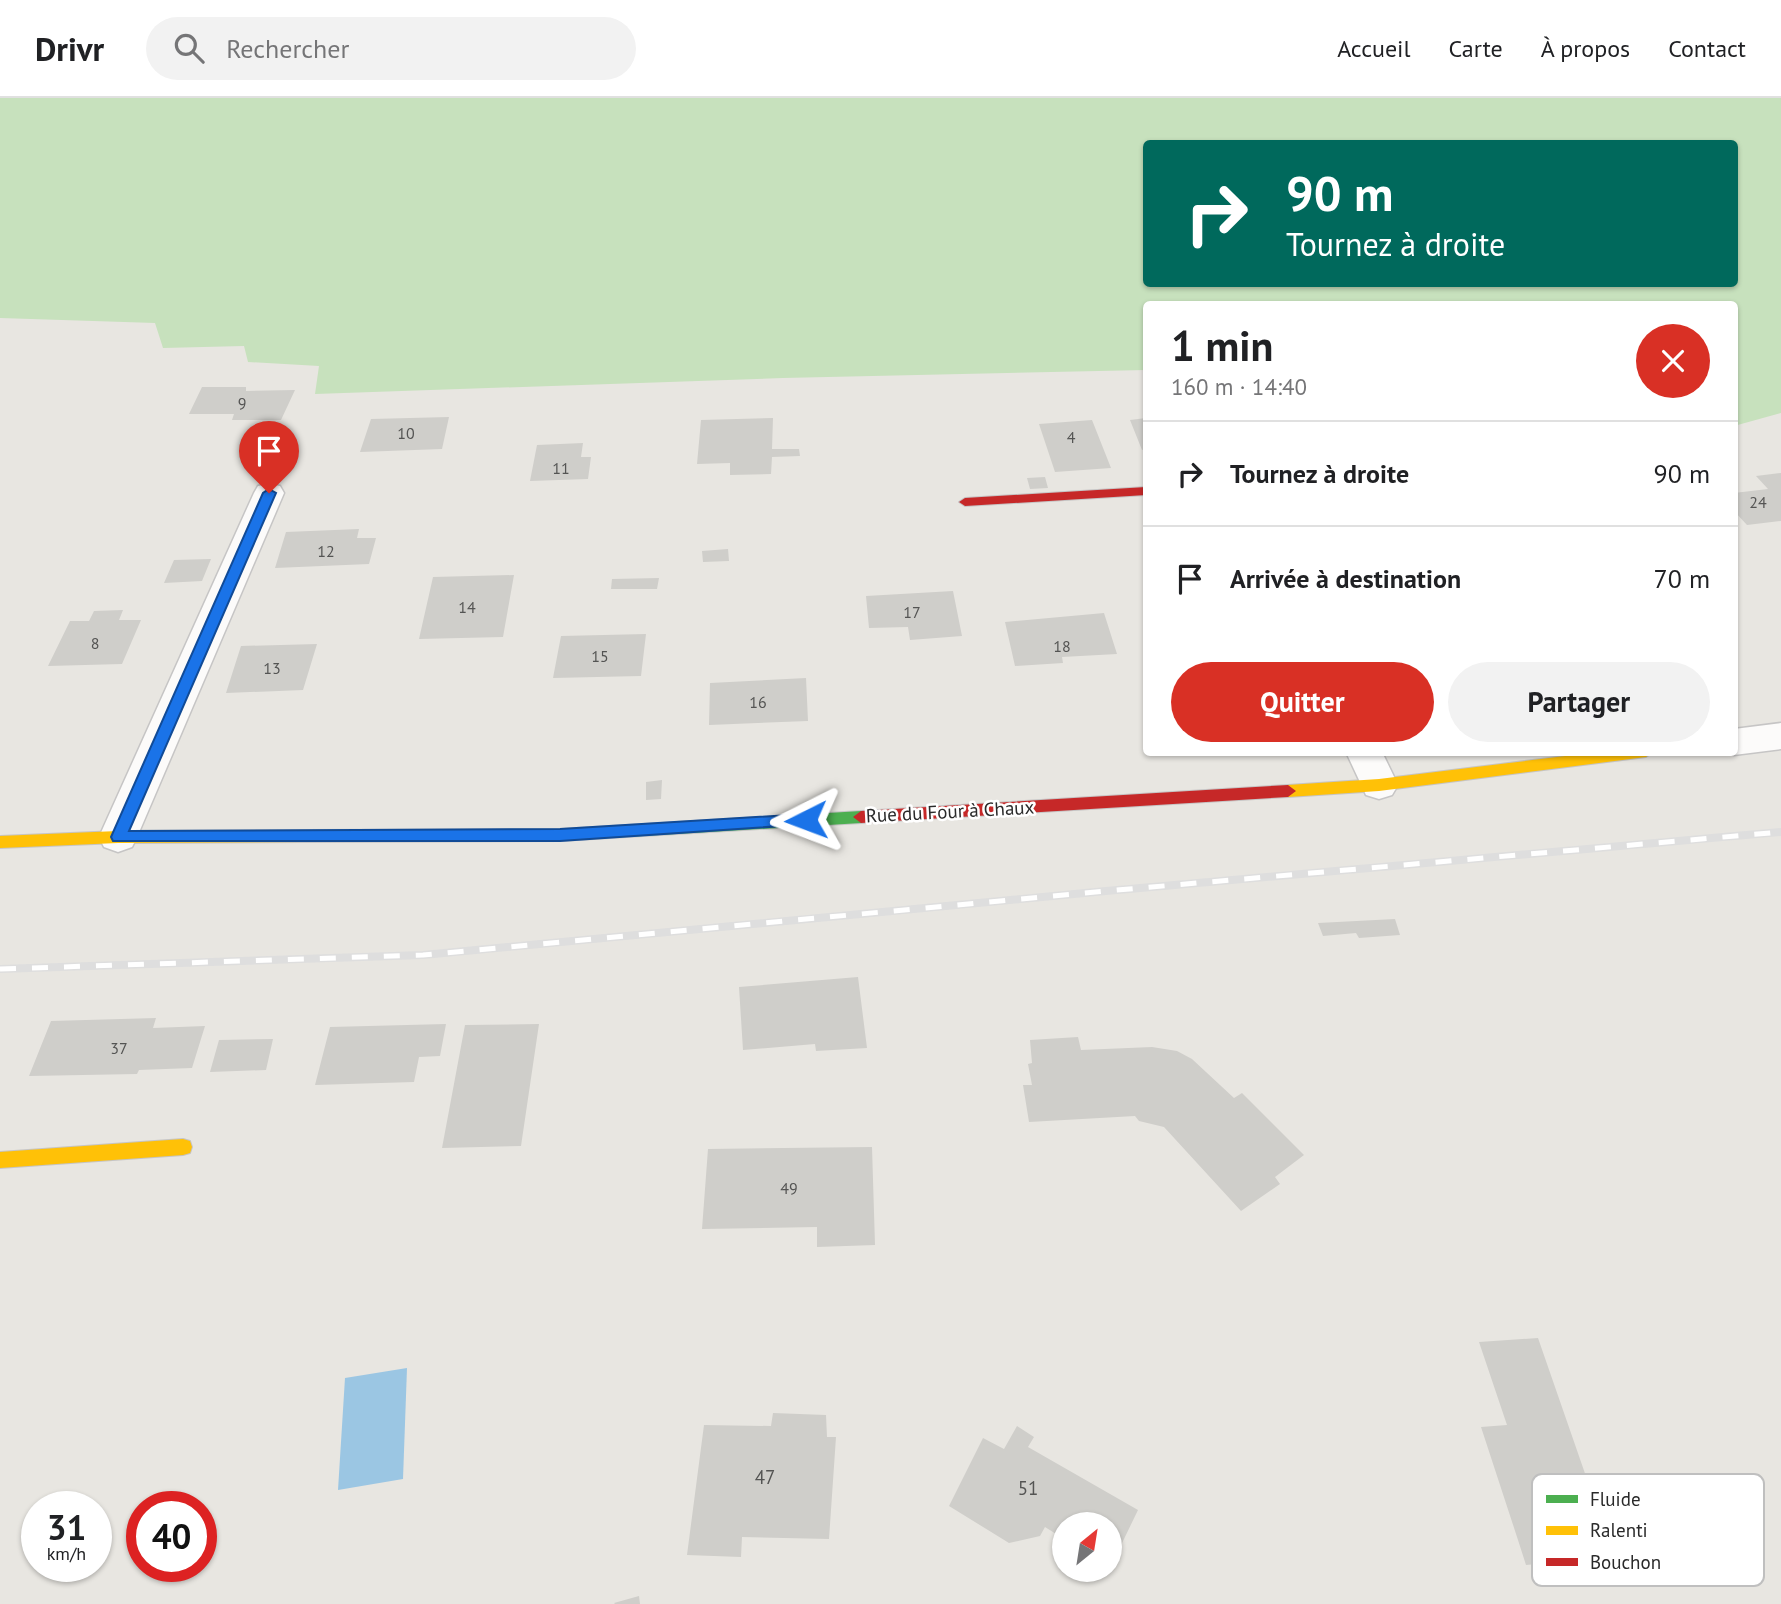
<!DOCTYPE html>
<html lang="fr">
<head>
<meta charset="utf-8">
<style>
	:root { --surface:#fff; --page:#f2f2f2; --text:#202124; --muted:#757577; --line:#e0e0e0; --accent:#d93025 }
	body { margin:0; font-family:"PT Sans",sans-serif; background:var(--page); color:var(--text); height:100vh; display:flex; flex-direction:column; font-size:26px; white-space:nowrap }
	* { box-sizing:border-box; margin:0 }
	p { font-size:23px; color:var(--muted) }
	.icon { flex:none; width:38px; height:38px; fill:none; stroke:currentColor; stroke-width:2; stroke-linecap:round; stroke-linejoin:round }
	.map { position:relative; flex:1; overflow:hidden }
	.details { position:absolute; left:1143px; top:203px; width:595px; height:455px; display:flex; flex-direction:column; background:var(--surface); border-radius:7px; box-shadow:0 2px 5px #0004 }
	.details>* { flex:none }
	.guide { position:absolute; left:1143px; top:42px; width:595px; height:147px; border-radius:7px; box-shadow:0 2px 5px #0004; background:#00695c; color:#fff; overflow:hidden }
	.needle { width:46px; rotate:30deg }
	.tools { position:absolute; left:1052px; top:1414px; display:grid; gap:14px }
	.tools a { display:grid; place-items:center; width:70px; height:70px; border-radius:50%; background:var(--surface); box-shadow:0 2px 5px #0004; font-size:35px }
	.speed { position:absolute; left:21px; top:1393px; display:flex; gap:14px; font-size:35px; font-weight:700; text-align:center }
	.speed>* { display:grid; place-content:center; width:91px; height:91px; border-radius:50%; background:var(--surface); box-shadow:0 2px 5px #0004; line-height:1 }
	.speed small { font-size:18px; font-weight:400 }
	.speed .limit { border:10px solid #d22; background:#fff; color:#111 }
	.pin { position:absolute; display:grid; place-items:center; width:60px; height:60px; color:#fff; margin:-72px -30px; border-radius:50% 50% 50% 0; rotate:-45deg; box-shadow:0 0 7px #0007 }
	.pin .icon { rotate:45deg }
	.me { position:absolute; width:77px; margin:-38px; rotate:267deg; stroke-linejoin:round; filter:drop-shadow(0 0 5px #0008) }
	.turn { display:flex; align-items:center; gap:24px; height:147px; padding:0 28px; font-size:32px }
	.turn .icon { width:91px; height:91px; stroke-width:2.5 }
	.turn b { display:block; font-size:49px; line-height:60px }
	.round { display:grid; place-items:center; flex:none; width:74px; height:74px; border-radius:37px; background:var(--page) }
	.overview { display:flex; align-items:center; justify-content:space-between; height:119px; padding:0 28px }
	h1 { font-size:42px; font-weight:800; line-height:52px }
	.action { display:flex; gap:14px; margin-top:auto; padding:14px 28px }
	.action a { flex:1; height:80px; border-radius:42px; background:var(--accent); color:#fff; font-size:28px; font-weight:800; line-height:80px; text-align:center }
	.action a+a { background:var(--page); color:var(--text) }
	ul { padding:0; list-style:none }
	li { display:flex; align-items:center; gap:21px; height:105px; padding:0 28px; border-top:2px solid var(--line) }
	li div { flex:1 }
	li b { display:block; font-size:26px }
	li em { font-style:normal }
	header { display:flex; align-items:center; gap:42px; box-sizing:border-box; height:98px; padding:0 35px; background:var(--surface); border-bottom:2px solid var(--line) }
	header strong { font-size:33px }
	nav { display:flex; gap:38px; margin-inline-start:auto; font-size:24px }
	.search { width:490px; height:63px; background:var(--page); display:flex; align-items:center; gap:18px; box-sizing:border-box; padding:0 24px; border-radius:38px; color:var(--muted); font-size:26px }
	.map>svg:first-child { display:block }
</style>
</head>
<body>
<header>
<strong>Drivr</strong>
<div class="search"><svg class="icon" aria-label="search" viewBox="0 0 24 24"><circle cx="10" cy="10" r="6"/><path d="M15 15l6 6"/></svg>Rechercher</div>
<nav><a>Accueil</a><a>Carte</a><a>À propos</a><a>Contact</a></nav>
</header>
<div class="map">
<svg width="1781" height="1506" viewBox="0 0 1781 1506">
	<rect width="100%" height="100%" fill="#e8e6e1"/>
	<!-- green -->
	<path fill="#c7e1bd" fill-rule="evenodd" d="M0,0H1781V315L1734,328V206H1146V272L783,280L315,296L319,268L248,264L244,248L163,250L155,225L0,220ZM1146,46H1734V186H1146Z"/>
	<!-- water -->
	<path fill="#9bc6e3" d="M407,1270L403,1381L338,1392L345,1280Z"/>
	<!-- building -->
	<path fill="#cfceca" d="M202,289H246V293L295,292L281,322H232L234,316H189Z
		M449,319L442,351L360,354L371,321Z
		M773,320L772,351H799L800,358L772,359L771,376L730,377V365L697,366L701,322Z
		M1146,320V351L1142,352L1130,322Z
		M1092,322L1111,370L1055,374L1039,326Z
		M583,345L581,359H591L588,381L530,383L537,347Z
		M1781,375V423L1747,427L1734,413V395L1768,391L1756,378Z
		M1045,379L1048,390L1030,391L1027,380Z
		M359,431L357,440H376L369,466L275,470L286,434Z
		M728,451L729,463L703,464L702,453Z
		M211,461L202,483L164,485L174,462Z
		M514,477L503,539L419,541L433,479Z
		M659,480L657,491H611L612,481Z
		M953,493L962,538L910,542L908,529L869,530L866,498Z
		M123,512L119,522H141L122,566L48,568L70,523H89L94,513Z
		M1104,515L1117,556L1062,559L1063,565L1015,568L1005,524Z
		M646,536L641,578L553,580L561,538Z
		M317,546L303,592L226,595L241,548Z
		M806,580L808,623L709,627L710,585Z
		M662,682L661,701L646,702V684Z
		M1395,821L1400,837L1359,840L1356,835L1323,838L1318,825Z
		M858,879L867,950L816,953L815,946L743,952L739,889Z
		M156,920L153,930L205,928L192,970L139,972L137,976L29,978L51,923Z
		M446,926L440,958L419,959L414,984L315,987L330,929Z
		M539,926L521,1048L442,1050L465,927Z
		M1078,939L1081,952L1152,949L1177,953L1192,961L1234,1000L1242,995L1304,1057L1275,1079L1280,1086L1241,1113L1164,1029L1139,1023L1135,1018L1029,1024L1023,987H1032L1028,966L1032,965L1030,942Z
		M273,941L266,972L210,974L219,942Z
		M872,1049L875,1147L817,1149V1129L702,1131L708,1051Z
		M1538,1240L1614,1459L1526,1467L1518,1442L1481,1329L1507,1327L1479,1244Z
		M773,1315L826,1317L827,1339H836L829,1441L742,1439L741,1459L687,1457L704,1327L771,1328Z
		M1017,1328L1034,1339L1028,1349L1138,1412L1110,1470V1426H1064V1441L1045,1429L1040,1438L1009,1445L949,1408L983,1340L1004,1351Z
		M639,1498L640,1506H615L614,1505Z"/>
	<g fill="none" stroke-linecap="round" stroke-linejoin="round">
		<!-- street casing -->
		<g stroke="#c6c5c5" stroke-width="3">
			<path id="street" d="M269,386L280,388L284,395L137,739L132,749L118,754L104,749L99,739L254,395L258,388Z
				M1781,625V651L1734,657L1726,654H1734V631Z
				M1346,654H1382L1398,687L1392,697L1379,701L1366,697Z"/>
		</g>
		<!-- fast casing -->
		<g stroke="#c6c5c5" stroke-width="2">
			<path id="fast" d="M861,713L869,719L861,725L560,743L306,744L298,738L306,732L560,731Z"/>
		</g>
		<!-- slow casing -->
		<g stroke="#c6c5c5" stroke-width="2">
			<path id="slow" d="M1598,654H1653L1646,659L1379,693L1288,699L1280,693L1288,687L1379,681Z
				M306,732L314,738L306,744L118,745L0,750V738L118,733Z
				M183,1041L190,1043L192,1049L190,1055L183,1057L0,1070V1054Z"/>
		</g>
		<!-- jam casing -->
		<g stroke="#c6c5c5" stroke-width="2">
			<path id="jam" d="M1146,389V397L965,408L959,404L965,400Z
				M1288,687L1296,693L1288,699L861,725L853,719L861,713Z"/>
		</g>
		<!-- street -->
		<use href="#street" fill="#fcfbfa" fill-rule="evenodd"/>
		<!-- fast -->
		<use href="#fast" fill="#4caf50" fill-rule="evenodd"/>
		<!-- slow -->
		<use href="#slow" fill="#ffc107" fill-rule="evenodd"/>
		<!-- jam -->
		<use href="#jam" fill="#c62828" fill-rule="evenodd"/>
		<!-- rail casing -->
		<g stroke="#dedede" stroke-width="8">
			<path id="rail" d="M0,871L423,857L1106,793L1781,734"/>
		</g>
		<!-- rail -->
		<use href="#rail" stroke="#fff" stroke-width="5" stroke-dasharray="16" stroke-linecap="butt"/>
	</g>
	<!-- route -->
	<path fill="#1a73e8" stroke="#114b97" stroke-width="2" d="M269,391L276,395L129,733L560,731L806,716L812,718L814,722L812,726L560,743H113L111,739L263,395Z"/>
	<g text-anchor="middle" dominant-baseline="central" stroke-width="5" stroke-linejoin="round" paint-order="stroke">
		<!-- number labels -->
		<g font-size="16" fill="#545453">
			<text x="242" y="305">9</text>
			<text x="406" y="335">10</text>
			<text x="1071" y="339">4</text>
			<text x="561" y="370">11</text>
			<text x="1758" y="404">24</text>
			<text x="326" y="453">12</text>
			<text x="467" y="509">14</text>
			<text x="912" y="514">17</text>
			<text x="95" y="545">8</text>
			<text x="1062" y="548">18</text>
			<text x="600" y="558">15</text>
			<text x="272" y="570">13</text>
			<text x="758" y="604">16</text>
			<text x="119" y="950">37</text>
			<text x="789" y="1090">49</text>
		</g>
		<!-- street labels -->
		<g font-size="19" fill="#2a2a2a" stroke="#fff">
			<text transform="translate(950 713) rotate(-3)">Rue du Four à Chaux</text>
		</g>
		<!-- near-number labels -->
		<g font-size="19" fill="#545453">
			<text x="765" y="1379">47</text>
			<text x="1028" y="1390">51</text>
		</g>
	</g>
	<!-- legend -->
	<rect x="1532" y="1376" width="232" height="112" rx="10" fill="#fff" stroke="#bfbfbf" stroke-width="2"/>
	<rect x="1546" y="1397" width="32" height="8" fill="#4caf50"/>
	<rect x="1546" y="1428" width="32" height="9" fill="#ffc107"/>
	<rect x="1546" y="1460" width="32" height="8" fill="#c62828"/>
	<g font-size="19" fill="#2a2a2a">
		<text x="1590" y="1408">Fluide</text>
		<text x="1590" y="1439">Ralenti</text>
		<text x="1590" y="1471">Bouchon</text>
	</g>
</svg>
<div class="tools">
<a><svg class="needle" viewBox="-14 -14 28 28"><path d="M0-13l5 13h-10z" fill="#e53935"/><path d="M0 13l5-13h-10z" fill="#757577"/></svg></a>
</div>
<div class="speed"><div>31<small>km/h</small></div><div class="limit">40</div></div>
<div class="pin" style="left:269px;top:395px;background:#d93025"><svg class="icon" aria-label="arrive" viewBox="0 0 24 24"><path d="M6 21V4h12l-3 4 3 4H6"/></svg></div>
<svg class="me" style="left:806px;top:722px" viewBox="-20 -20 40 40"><path d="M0-17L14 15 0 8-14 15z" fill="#1a73e8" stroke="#fff" stroke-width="4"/></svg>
<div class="guide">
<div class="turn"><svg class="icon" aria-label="right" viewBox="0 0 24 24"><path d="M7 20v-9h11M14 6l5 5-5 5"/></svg><div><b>90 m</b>Tournez à droite</div></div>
</div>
<section class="details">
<div class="overview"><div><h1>1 min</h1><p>160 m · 14:40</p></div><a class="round" style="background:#d93025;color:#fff"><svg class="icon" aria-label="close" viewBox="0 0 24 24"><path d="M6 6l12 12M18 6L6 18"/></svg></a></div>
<ul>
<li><svg class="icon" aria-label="right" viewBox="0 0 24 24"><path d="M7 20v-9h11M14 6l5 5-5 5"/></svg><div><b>Tournez à droite</b></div><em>90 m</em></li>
<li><svg class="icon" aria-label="arrive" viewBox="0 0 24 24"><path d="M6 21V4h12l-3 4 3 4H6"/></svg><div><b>Arrivée à destination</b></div><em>70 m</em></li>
</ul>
<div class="action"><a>Quitter</a><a>Partager</a></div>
</section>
</div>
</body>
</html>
